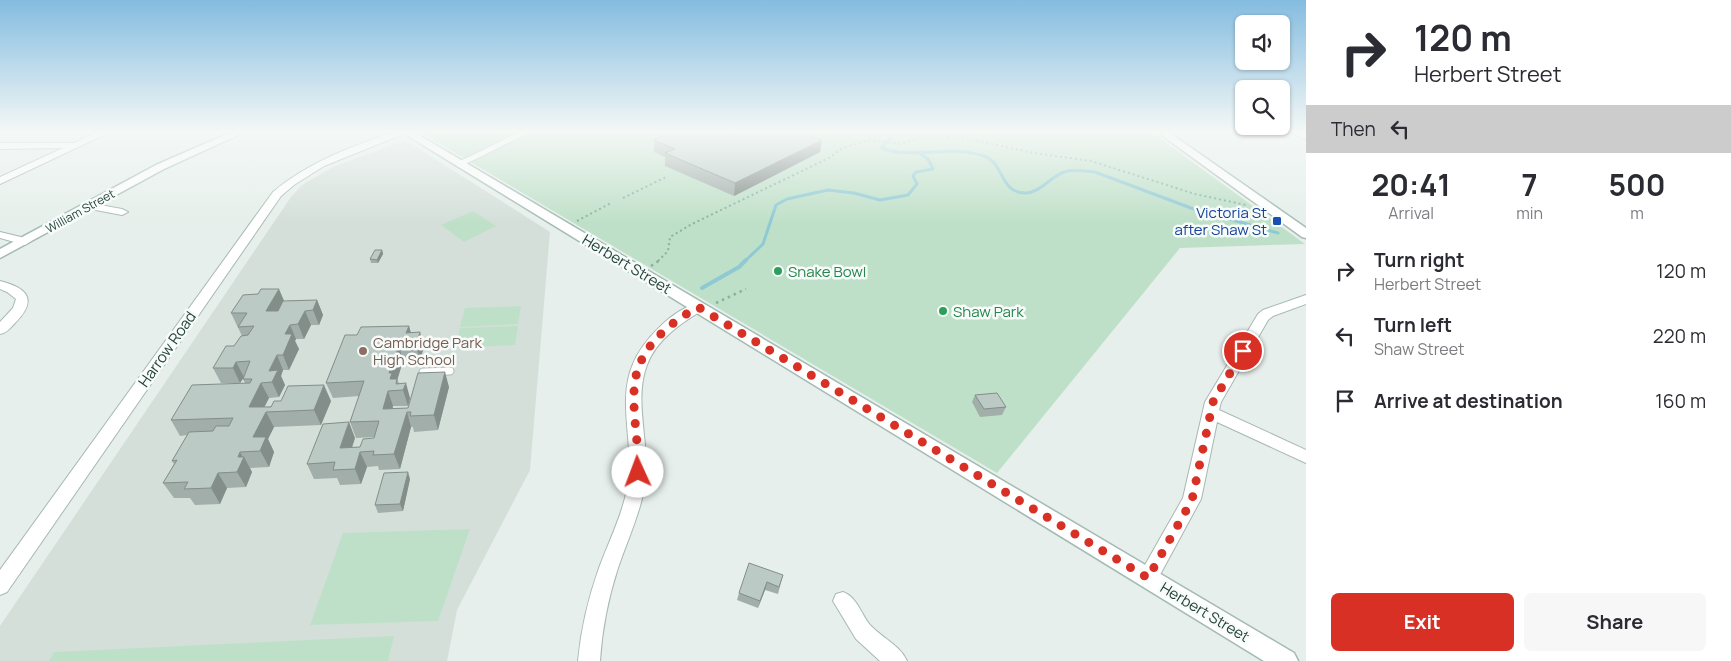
<!DOCTYPE html>
<html lang="en">
<head>
<meta charset="utf-8">
<style>
	:root { --surface:#fff; --page:#f7f7f7; --text:#2b2b33; --muted:#7c7c81; --accent:#d93025 }
	body { margin:0; font-family:Manrope,sans-serif; background:var(--page); color:var(--text); height:100vh; display:flex; flex-direction:column; font-size:19px; white-space:nowrap }
	* { box-sizing:border-box; margin:0 }
	p { font-size:16px; color:var(--muted) }
	.icon { flex:none; width:28px; height:28px; fill:none; stroke:currentColor; stroke-width:2; stroke-linecap:round; stroke-linejoin:round }
	.map { position:relative; flex:1; overflow:hidden }
	.panel { display:flex; flex-direction:column; background:var(--surface); width:425px }
	.panel>* { flex:none }
	.hud { background:#fff; color:var(--text); overflow:hidden }
	.tools { position:absolute; left:1235px; top:15px; display:grid; gap:10px }
	.tools a { display:grid; place-items:center; width:55px; height:55px; border-radius:8px; background:var(--surface); box-shadow:0 1px 4px #0004; font-size:25px }
	.pin { position:absolute; display:grid; place-items:center; width:42px; height:42px; color:#fff; margin:-21px; border:2px solid #fff; border-radius:50%; box-shadow:0 1px 5px #0007 }
	.me { position:absolute; width:55px; margin:-28px; rotate:358deg; stroke-linejoin:round; filter:drop-shadow(0 0 4px #0008) }
	.turn { display:flex; align-items:center; gap:18px; height:105px; padding:0 25px; font-size:22px }
	.turn .icon { width:65px; height:65px; stroke-width:2.5 }
	.turn b { display:block; font-size:35px; line-height:42px }
	.then { display:flex; align-items:center; height:48px; padding:0 25px; background:#0003; gap:10px; font-size:19px }
	.eta { display:flex; justify-content:space-evenly; align-items:center; height:85px; text-align:center }
	.eta b { font-size:30px; font-weight:700; line-height:35px }
	.button { display:flex; gap:10px; margin-top:auto; padding:10px 25px }
	.button a { flex:1; height:58px; border-radius:8px; background:var(--accent); color:#fff; font-size:20px; font-weight:700; line-height:58px; text-align:center }
	.button a+a { background:var(--page); color:var(--text) }
	ul { padding:0; list-style:none }
	li { display:flex; align-items:center; gap:15px; height:65px; padding:0 25px }
	li div { flex:1 }
	li b { display:block; font-size:19px }
	li em { font-style:normal }
	main { display:flex; flex:1; min-height:0 }
	.map>svg:first-child { display:block }
</style>
</head>
<body>
<main>
<div class="map">
<svg width="1306" height="661" viewBox="0 0 1306 661">
	<rect width="100%" height="100%" fill="#e6efeb"/>
	<!-- built -->
	<path fill="#d4dfda" d="M405,140L550,232L530,470L457,610L447,661H0V626L291,197L302,185L333,167Z"/>
	<!-- green -->
	<path fill="#bfe0c8" d="M418,131H1150L1305,244L1180,248L997,473Z
		M473,211L496,226L464,242L441,225Z
		M521,306L518,324L460,327L465,308Z
		M518,326L515,345L455,348L460,328Z
		M470,529L438,621L310,625L343,533Z
		M394,636L388,661H49L54,652Z"/>
	<g fill="none" stroke-linecap="round" stroke-linejoin="round">
		<!-- stream-far1 -->
		<path stroke="#8ec9d4" stroke-width="3" d="M893,131L895,133L881,148C914,160 951,144 984,156C1004,163 1000,192 1024,193C1039,194 1050,177 1064,172C1074,169 1085,171 1095,172L1191,208L1278,233
			M745,261L763,244L776,205L787,199L828,190L854,193L880,200L908,195L917,184L913,176L916,172L933,169L928,159L918,152"/>
		<!-- stream -->
		<path stroke="#8ec9d4" stroke-width="4" d="M702,288L739,267L746,260"/>
		<!-- lane-far1 casing -->
		<g stroke="#a8b8b2" stroke-width="7">
			<path id="lane-far1" d="M459,164C483,154 504,141 528,131"/>
		</g>
		<!-- lane casing -->
		<g stroke="#a8b8b2" stroke-width="9">
			<path id="lane" d="M423,372L450,371"/>
		</g>
		<!-- street casing -->
		<g stroke="#a8b8b2" stroke-width="2">
			<path id="street" d="M100,131H112L0,184V177L63,148L0,149V143H74Z
				M397,131H411L324,166L294,185L281,196L7,592L0,595V570L273,192C310,161 353,146 397,131Z
				M1289,131L1306,133V139L1291,133Z
				M89,203L122,209L128,212L122,215L85,208L84,206Z
				M0,232L29,239L31,241L25,245L0,238Z
				M0,281C28,288 38,300 15,323C11,327 7,333 0,334V322L13,308L16,299L7,292L0,289Z
				M1306,295V304L1273,316L1268,320L1221,402L1219,410L1306,450V463L1217,422L1201,499L1155,584L1148,587L1141,584L1138,578L1141,572L1183,498L1205,402L1258,314L1263,310Z
				M698,303L703,304L705,307L703,310C681,323 656,340 647,365C634,399 648,438 646,474C644,506 628,538 618,568C608,599 602,629 600,661H578C581,629 588,599 599,568C610,538 627,506 629,474C632,438 618,398 633,364C642,341 673,309 698,303Z
				M843,592C857,597 861,614 870,625C882,638 900,645 907,661H880L856,639L833,601L836,594Z"/>
		</g>
		<!-- secondary casing -->
		<g stroke="#a4bbb3" stroke-width="3">
			<path id="secondary" d="M234,131H247L164,169L0,258V249L156,165Z
				M400,131H412L1294,653L1298,661H1264Z
				M1156,131H1167L1306,228V238L1302,237Z"/>
		</g>
		<!-- path-far1 -->
		<path stroke="#86b3a5" stroke-width="2" stroke-dasharray="2 3" stroke-linecap="butt" d="M914,131L919,137
			M623,198L666,177
			M577,221L611,203
			M658,261L668,251L670,237L692,224L831,157L842,148L870,140L901,144L919,137H960L1034,153L1091,161L1195,194L1246,205"/>
		<!-- path -->
		<path stroke="#86b3a5" stroke-width="2.5" stroke-dasharray="2.5 4" stroke-linecap="butt" d="M651,266L660,260
			M716,303L746,289"/>
		<!-- lane-far1 -->
		<use href="#lane-far1" stroke="#fff" stroke-width="5"/>
		<!-- lane -->
		<use href="#lane" stroke="#fff" stroke-width="7"/>
		<!-- street -->
		<use href="#street" fill="#fff" fill-rule="evenodd"/>
		<!-- secondary -->
		<use href="#secondary" fill="#fff" fill-rule="evenodd"/>
	</g>
	<!-- wall -->
	<path fill="#a1aea9" d="M654,140L820,152L734,196L665,166V157L654,152Z
		M382,250L383,254L378,263H371L370,259Z
		M317,300L323,315L319,325H311L304,339H296L295,341L299,349L289,370H283L281,376L285,385L279,397L269,398L264,407L331,401L321,425L274,427L268,439L274,452L269,467L250,468L252,472L246,487L227,488L220,504L195,505L190,498H174L163,483L174,464L172,461L187,435L180,436L171,420L245,383L243,379L244,377L240,383H221L213,368L234,346L242,336L231,313L285,301Z
		M409,326L411,333L424,347L420,360L403,361L397,379L399,383L410,398L408,406H393V409L408,408L449,387L438,430L414,432L413,427H411L400,469L379,470L378,466L367,467L361,484L340,485L337,478L314,479L307,464L355,438L352,447H360L374,438L375,437L356,438L350,422L359,396L333,398L326,383L357,335Z
		M975,395L1006,407L1002,415L980,417L972,402Z
		M410,479L403,511L378,513L375,505Z
		M783,575L778,594L765,590L758,608L737,600L739,593Z"/>
	<!-- shaded-wall -->
	<path fill="#838d89" d="M822,140L820,152L734,196L735,183Z
		M382,250L383,254L378,263L377,260Z
		M279,289L285,303L273,326L266,311Z
		M317,300L323,315L319,325L313,310Z
		M305,311L311,325L304,339L298,324Z
		M290,325L296,339L295,341L299,349L289,370L283,355L285,334Z
		M409,326L413,341L406,333Z
		M420,332L424,347L420,360L416,345Z
		M399,346L403,361L394,391L389,373Z
		M277,355L283,370L281,376L285,385L279,397L272,382L269,371Z
		M236,362L244,377L240,383L233,368Z
		M445,372L449,387L438,430L434,415Z
		M261,383L269,398L257,422L249,407Z
		M406,383L410,398L408,406L403,390Z
		M324,385L331,401L321,425L314,410Z
		M388,391L393,406L388,424L383,409Z
		M266,412L274,427L268,439L274,452L269,467L253,437Z
		M407,412L411,427L400,469L394,454Z
		M349,422L355,438L347,463L340,448Z
		M240,452L243,458L244,457L252,472L246,487L237,472L238,457Z
		M360,452L367,467L361,484L355,469Z
		M408,472L410,479L403,511L400,504Z
		M218,473L227,488L220,504L211,488Z
		M767,582L765,590L758,608L760,601Z"/>
	<!-- building -->
	<path fill="#bbcac4" stroke="#838d89" d="M675,131H717L729,136L741,131H764L766,132L767,131H798L822,140L735,183L665,153L675,149L654,140Z
		M375,250H382L377,260L370,259Z
		M261,289H279L266,311H278L283,301L317,300L313,310L305,311L298,324L290,325L285,334H292L283,355H277L269,371L278,370L272,382L261,383L249,407H271L274,401H281L288,386L324,385L314,410L266,412L253,437H266L260,451L240,452L238,457H244L237,472L218,473L211,488L184,489L188,482L163,483L177,460L172,461L189,432L213,431L216,426H229L233,418L171,420L192,385L250,383L252,379H243L250,361L236,362L233,368H213L226,346H234L241,336L248,335L254,326L238,327L247,313H231L243,295L258,294Z
		M409,326L406,333L420,332L416,345L399,346L389,373H392L390,379H397L396,384L406,383L403,390L388,391L383,409L408,408L418,373L445,372L434,415L410,416L411,412H407L394,454L373,455L374,451L360,452L355,469L333,470L335,462L307,464L323,424L349,422L340,448L360,447L363,439L374,438L379,421L350,422L364,381L326,383L345,335H357L361,327Z
		M997,393L1006,407L984,409L975,395Z
		M408,472L400,504L375,505L384,473Z
		M749,563L783,575L779,587L767,582L760,601L739,593Z"/>
	<!-- sky -->
	<linearGradient id="sky" x2="0" y2="1"><stop stop-color="#84bce0"/><stop offset="0.59" stop-color="#f4f8f6"/><stop offset="1" stop-color="#f4f8f6" stop-opacity="0"/></linearGradient>
	<rect width="1306" height="223" fill="url(#sky)"/>
	<g fill="none" stroke-linecap="round" stroke-linejoin="round">
		<!-- route -->
		<path stroke="#d93025" stroke-width="9" stroke-dasharray="0 16.2" d="M638,472C639,445 633,418 634,392C635,351 665,326 698,307L1148,578L1192,500L1213,402L1243,351"/>
	</g>
	<!-- markers -->
	<rect fill="#1a4fb4" stroke="#f7fbf9" stroke-width="2" x="1272" y="216" width="10" height="10" rx="2.5"/>
	<g fill="#2e9e5b" stroke="#f7fbf9" stroke-width="2">
		<circle cx="778" cy="271" r="5"/>
		<circle cx="943" cy="311" r="5"/>
	</g>
	<circle fill="#8d6e63" stroke="#f7fbf9" stroke-width="2" cx="363" cy="351" r="5"/>
	<g text-anchor="middle" dominant-baseline="central" stroke-width="5" stroke-linejoin="round" paint-order="stroke">
		<!-- far-street labels -->
		<g font-size="12" fill="#24423a" stroke="#f7fbf9">
			<text transform="translate(80 211) rotate(-29)">William Street</text>
		</g>
		<!-- transit labels -->
		<g font-size="15" fill="#164399" stroke="#f7fbf9" text-anchor="end">
			<text x="1267" y="212">Victoria St<tspan x="1267" dy="17">after Shaw St</tspan></text>
		</g>
		<!-- street labels -->
		<g font-size="15" fill="#24423a" stroke="#f7fbf9">
			<text transform="translate(627 264) rotate(31)">Herbert Street</text>
			<text transform="translate(167 349) rotate(-55)">Harrow Road</text>
			<text transform="translate(1205 612) rotate(31)">Herbert Street</text>
		</g>
		<!-- leisure labels -->
		<g font-size="15" fill="#27864d" stroke="#f7fbf9" text-anchor="start">
			<text x="788" y="271">Snake Bowl</text>
			<text x="953" y="311">Shaw Park</text>
		</g>
		<!-- education labels -->
		<g font-size="15" fill="#785e54" stroke="#f7fbf9" text-anchor="start">
			<text x="373" y="342">Cambridge Park<tspan x="373" dy="17">High School</tspan></text>
		</g>
	</g>
</svg>
<div class="tools">
<a><svg class="icon" aria-label="sound" viewBox="0 0 24 24"><path d="M4 9h4l5-4v14l-5-4H4zM17 9q2 3 0 6"/></svg></a>
<a><svg class="icon" aria-label="search" viewBox="0 0 24 24"><circle cx="10" cy="10" r="6"/><path d="M15 15l6 6"/></svg></a>
</div>
<div class="pin" style="left:1243px;top:351px;background:#d93025"><svg class="icon" aria-label="arrive" viewBox="0 0 24 24"><path d="M6 21V4h12l-3 4 3 4H6"/></svg></div>
<svg class="me" style="left:638px;top:472px" viewBox="-20 -20 40 40"><circle r="19" fill="#fff"/><path d="M0-13L10 11 0 6-10 11z" fill="#d93025"/></svg>
</div>
<section class="panel">
<div class="hud">
<div class="turn"><svg class="icon" aria-label="right" viewBox="0 0 24 24"><path d="M7 20v-9h11M14 6l5 5-5 5"/></svg><div><b>120 m</b>Herbert Street</div></div>
<div class="then">Then<svg class="icon" aria-label="left" viewBox="0 0 24 24"><path d="M17 20v-9H6M10 6l-5 5 5 5"/></svg></div>
</div>
<div class="eta">
<div><b>20:41</b><p>Arrival</p></div>
<div><b>7</b><p>min</p></div>
<div><b>500</b><p>m</p></div>
</div>
<ul>
<li><svg class="icon" aria-label="right" viewBox="0 0 24 24"><path d="M7 20v-9h11M14 6l5 5-5 5"/></svg><div><b>Turn right</b><p>Herbert Street</p></div><em>120 m</em></li>
<li><svg class="icon" aria-label="left" viewBox="0 0 24 24"><path d="M17 20v-9H6M10 6l-5 5 5 5"/></svg><div><b>Turn left</b><p>Shaw Street</p></div><em>220 m</em></li>
<li><svg class="icon" aria-label="arrive" viewBox="0 0 24 24"><path d="M6 21V4h12l-3 4 3 4H6"/></svg><div><b>Arrive at destination</b></div><em>160 m</em></li>
</ul>
<div class="button"><a>Exit</a><a>Share</a></div>
</section>
</main>
</body>
</html>
